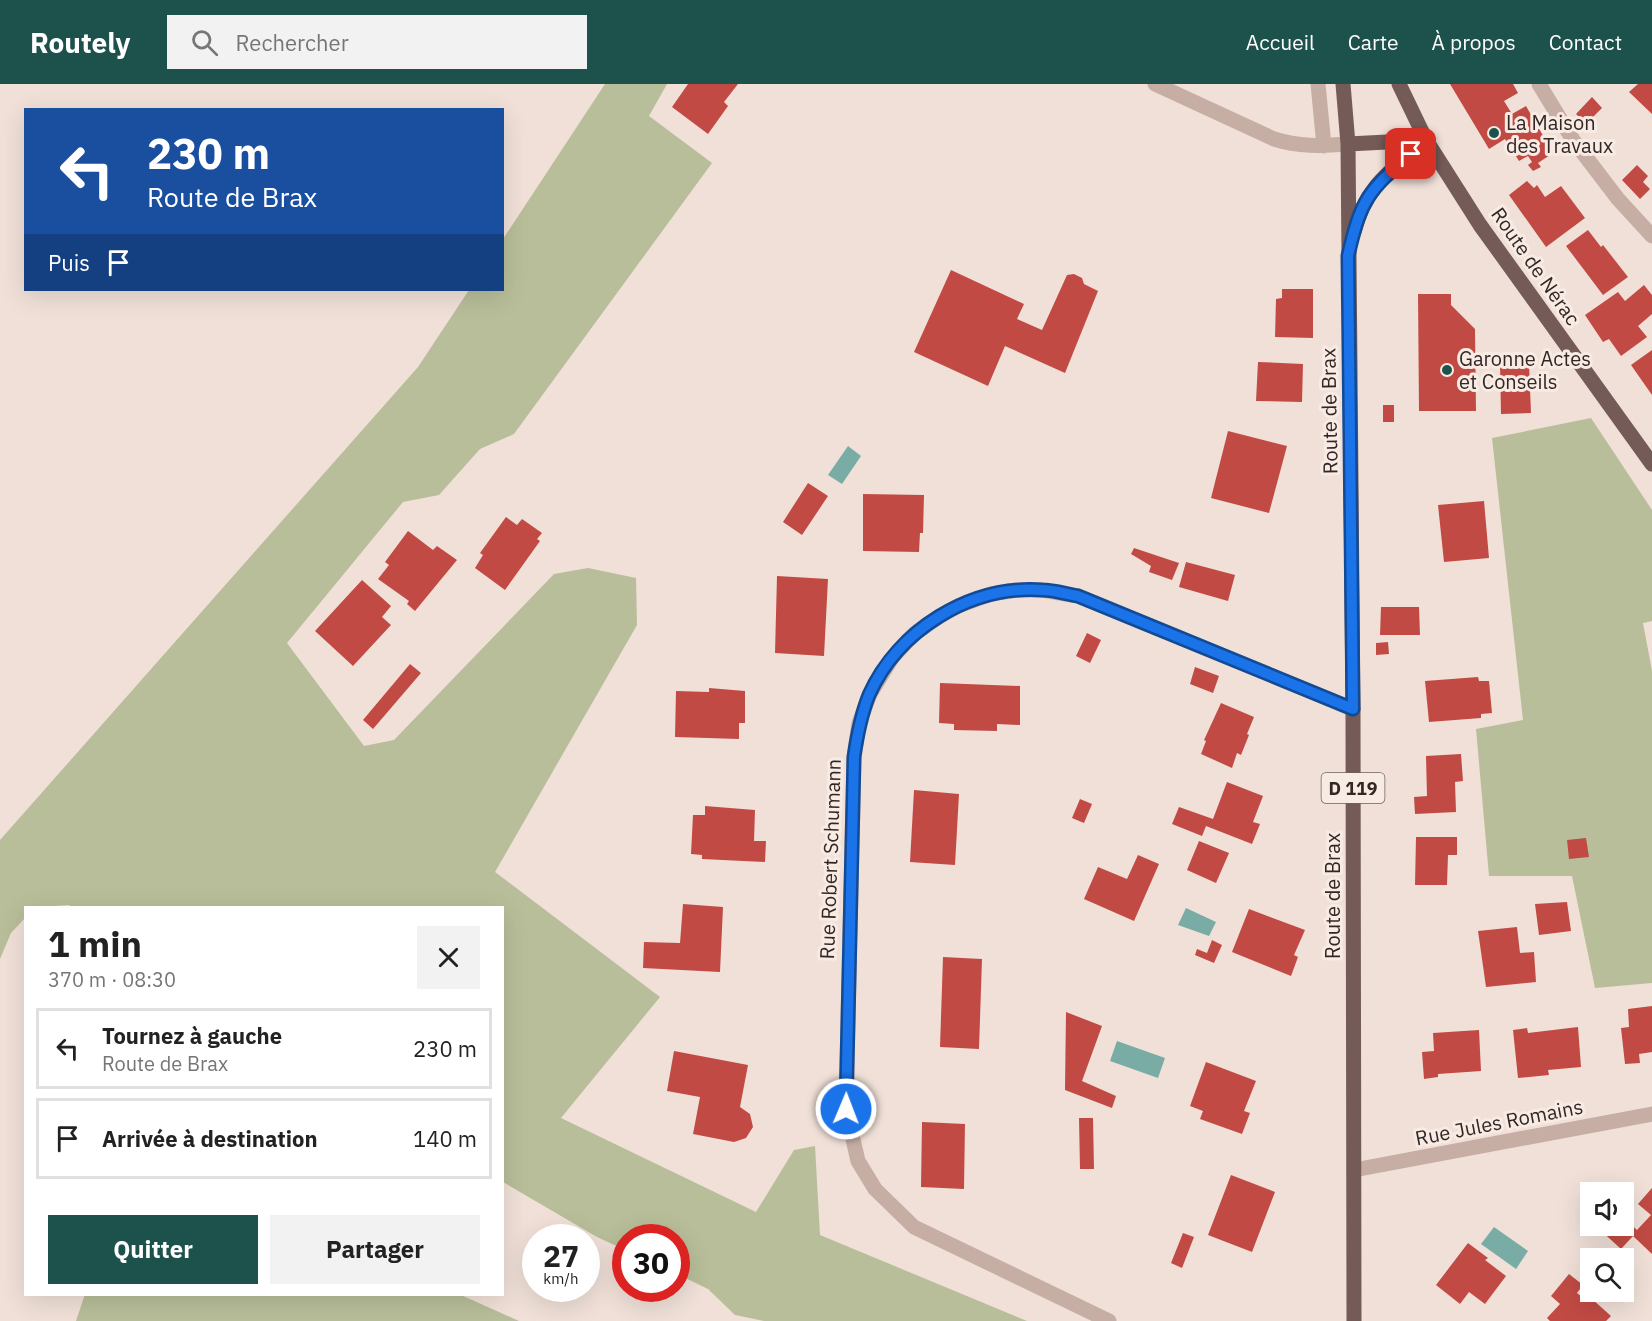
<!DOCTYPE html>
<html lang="fr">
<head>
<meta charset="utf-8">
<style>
	:root { --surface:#fff; --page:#f2f2f2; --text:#222; --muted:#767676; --line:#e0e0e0; --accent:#1d524c }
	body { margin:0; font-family:"IBM Plex Sans",sans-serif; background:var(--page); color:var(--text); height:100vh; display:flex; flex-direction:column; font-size:22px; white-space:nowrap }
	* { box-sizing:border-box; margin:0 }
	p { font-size:20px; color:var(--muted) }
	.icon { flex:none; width:33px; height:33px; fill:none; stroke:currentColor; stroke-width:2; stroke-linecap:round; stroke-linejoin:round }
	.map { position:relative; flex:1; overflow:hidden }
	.details { position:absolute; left:24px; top:822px; width:480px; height:390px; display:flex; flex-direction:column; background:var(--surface); border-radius:0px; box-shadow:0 6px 24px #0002 }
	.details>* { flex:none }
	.top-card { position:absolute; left:24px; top:24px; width:480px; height:183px; border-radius:0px; box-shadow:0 6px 24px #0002; background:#1a4fa0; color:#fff; overflow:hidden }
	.buttons { position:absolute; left:1580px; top:1098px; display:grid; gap:12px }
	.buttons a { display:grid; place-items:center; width:54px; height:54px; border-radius:0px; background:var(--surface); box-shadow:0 6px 24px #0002; font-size:30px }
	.speed { position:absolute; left:522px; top:1140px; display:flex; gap:12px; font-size:30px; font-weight:700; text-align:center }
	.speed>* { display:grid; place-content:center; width:78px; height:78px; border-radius:50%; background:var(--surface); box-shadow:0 6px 24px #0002; line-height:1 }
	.speed small { font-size:15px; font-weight:400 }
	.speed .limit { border:9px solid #d22; background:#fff; color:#111 }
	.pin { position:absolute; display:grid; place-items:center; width:51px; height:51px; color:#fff; margin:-26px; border-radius:12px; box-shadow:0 3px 9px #0006 }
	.me { position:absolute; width:66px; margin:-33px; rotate:1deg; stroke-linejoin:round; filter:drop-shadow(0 0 4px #0008) }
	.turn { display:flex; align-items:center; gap:21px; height:126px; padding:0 24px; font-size:27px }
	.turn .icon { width:78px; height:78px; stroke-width:2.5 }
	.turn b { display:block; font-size:42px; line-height:51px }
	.then { display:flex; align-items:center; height:57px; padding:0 24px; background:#0003; gap:12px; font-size:22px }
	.round { display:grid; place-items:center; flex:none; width:63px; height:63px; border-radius:0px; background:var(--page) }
	.headline { display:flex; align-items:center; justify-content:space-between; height:102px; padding:0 24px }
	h1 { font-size:36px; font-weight:700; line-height:45px }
	.button { display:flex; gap:12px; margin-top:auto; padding:12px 24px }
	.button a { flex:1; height:69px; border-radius:0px; background:var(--accent); color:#fff; font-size:24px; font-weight:700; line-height:69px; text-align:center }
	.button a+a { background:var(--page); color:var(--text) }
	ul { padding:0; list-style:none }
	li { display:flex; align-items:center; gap:18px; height:81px; margin:0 12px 9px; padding:0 12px; border:3px solid var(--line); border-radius:0px }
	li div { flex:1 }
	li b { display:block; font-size:22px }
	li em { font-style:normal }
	header { display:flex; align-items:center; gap:36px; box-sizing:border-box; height:84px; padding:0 30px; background:var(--accent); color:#fff }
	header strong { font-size:28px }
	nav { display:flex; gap:33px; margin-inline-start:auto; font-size:21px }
	.search { width:420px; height:54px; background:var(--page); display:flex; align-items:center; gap:15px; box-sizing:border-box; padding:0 21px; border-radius:0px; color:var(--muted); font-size:22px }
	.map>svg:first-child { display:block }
</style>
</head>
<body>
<header>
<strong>Routely</strong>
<div class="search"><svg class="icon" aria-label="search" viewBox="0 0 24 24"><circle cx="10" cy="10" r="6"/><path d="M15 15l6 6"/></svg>Rechercher</div>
<nav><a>Accueil</a><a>Carte</a><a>À propos</a><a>Contact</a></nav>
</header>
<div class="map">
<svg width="1652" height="1237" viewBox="0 0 1652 1237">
	<rect width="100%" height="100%" fill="#f0e0d8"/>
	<!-- green -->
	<path fill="#b8be99" d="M605,0H667L649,32L712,79L514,350L480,365L439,411L403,418L287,559L364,662L394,656L554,490L588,484L636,494L637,541L495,788L660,913L561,1034L756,1128L794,1066L815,1062L820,1151L1027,1237H764L735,1231L708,1205L677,1190L676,1154H626L625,1166L597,1153L503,1098L502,824H73L69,821L26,824L25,834L11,849L0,875V756L418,283L469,206H502L503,155Z
		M1591,334L1652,426V537L1643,539L1652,587V899L1595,904L1572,792H1489L1476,645L1523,636L1492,354Z
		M85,1210L461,1211L519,1237H76Z"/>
	<!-- water -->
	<path fill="#78aca4" d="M848,362L861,372L842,400L828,391Z
		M1186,824L1216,838L1209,852L1178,841Z
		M1117,957L1165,974L1158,994L1110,977Z
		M1494,1143L1528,1167L1516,1185L1481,1160Z"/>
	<!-- building -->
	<path fill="#c14b44" d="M688,0H738L724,18L728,22L708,50L672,23Z
		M1450,0H1513L1518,9L1504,17L1512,30L1526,22L1553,69L1538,79L1541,83L1533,87L1528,81L1532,78L1528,72L1519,77L1505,55L1489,65Z
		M1638,0H1652V30L1629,8Z
		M1592,13L1602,24L1586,40L1576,30Z
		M1637,81L1648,92L1643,98L1650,105L1640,115L1622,96Z
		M1527,97L1534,104L1537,101L1545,113L1561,102L1585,134L1546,163L1509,111Z
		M1588,146L1601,163L1603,161L1628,193L1603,211L1566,162Z
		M951,186L1024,220L1017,235L1042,246L1067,191L1074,190L1082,194L1084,200L1098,207L1065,289L1005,262L988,302L914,268Z
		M1644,201L1652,211V230L1638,242L1647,253L1621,272L1609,255L1603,258L1585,231L1618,208L1625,217Z
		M1282,205H1313V254L1275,253L1276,215L1282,214Z
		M1418,210H1451V221L1475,245L1476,327H1419Z
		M1652,266V311L1631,281Z
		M1258,278L1303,280L1302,318L1256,317Z
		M1529,279L1531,329L1501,330L1500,280Z
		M1383,321H1394V338H1383Z
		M1228,347L1287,362L1269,429L1211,414Z
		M808,399L828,412L802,451L783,438Z
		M863,410L924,411L923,449H920L919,468L863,467Z
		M1484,417L1489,474L1444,478L1438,421Z
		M506,433L517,441L522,435L542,449L537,455L540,457L505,506L475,484L483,471L480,469Z
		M408,447L433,466L437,462L457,476L415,527L407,520L409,517L378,495L389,481L385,478Z
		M1134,464L1179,479L1172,496L1149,488L1151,482L1131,470Z
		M1186,478L1235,491L1228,517L1179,503Z
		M777,492L828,495L824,572L775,569Z
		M362,496L391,522L382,533L391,541L353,582L315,547Z
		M1381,523H1419L1420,551H1380Z
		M1087,549L1101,556L1090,579L1076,572Z
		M1388,558L1389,570L1376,571V559Z
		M410,580L421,589L373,645L363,636Z
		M1195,583L1219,592L1213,609L1190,600Z
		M1478,593L1479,597H1489L1492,629L1481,630V634L1429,638L1425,597Z
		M940,599L1020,602V641L997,640V647L954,646V640L939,639Z
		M709,604L745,607V639H739V655L675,653L676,607L709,608Z
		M1221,619L1254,633L1247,650L1249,651L1241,671L1237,669L1232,684L1201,670L1206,657L1204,656Z
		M1461,670L1463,697L1455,698L1456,728L1415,730L1414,713L1427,712L1426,672Z
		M1227,698L1263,712L1253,738L1260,740L1252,760L1206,742L1202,752L1172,740L1179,723L1213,735Z
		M914,706L959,710L955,781L910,778Z
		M1080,715L1092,720L1084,739L1072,734Z
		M705,722L755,726L754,757H766L765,778L702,775V771L691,770L693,731H705Z
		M1416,753H1457V771H1448L1447,801H1415Z
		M1586,754L1589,773L1569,775L1567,756Z
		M1199,757L1229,769L1216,799L1187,786Z
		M1138,771L1159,780L1134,837L1084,815L1098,783L1127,795Z
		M1567,818L1571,847L1539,851L1535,820Z
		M683,820L723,823L720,888L643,884L644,858L680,859Z
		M1249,825L1305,846L1294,871L1298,873L1291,892L1232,868Z
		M1517,843L1520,869L1534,868L1536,898L1486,903L1478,847Z
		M1212,856L1222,861L1214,879L1195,871L1197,865L1207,869Z
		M943,873L982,875L979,965L940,963Z
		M1652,922V968L1639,970L1640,979L1625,980L1621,944L1629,943L1628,925Z
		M1066,928L1102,942L1082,997L1116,1012L1112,1024L1065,1006Z
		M1578,943L1581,983L1548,986L1549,991L1518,994L1513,946L1527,944L1528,949Z
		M1479,946L1481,987L1438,990V993L1424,995L1422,968L1434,967L1433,949Z
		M674,967L748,981L740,1023L750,1030L753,1043L746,1054L734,1058L693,1050L700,1013L667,1007Z
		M1206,978L1256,997L1244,1027L1250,1029L1242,1050L1200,1035L1203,1027L1190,1022Z
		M1079,1034H1093L1094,1085H1080Z
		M922,1038L965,1040L964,1105L921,1103Z
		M1231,1091L1275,1108L1252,1168L1208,1151Z
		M1652,1104V1170L1633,1152L1621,1165L1598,1144L1600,1142H1623V1133L1637,1146L1651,1131L1638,1120Z
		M1183,1149L1194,1153L1182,1184L1171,1179Z
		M1468,1159L1488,1174L1485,1176L1506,1192L1485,1220L1469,1208L1460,1220L1436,1201Z
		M1569,1190L1583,1201L1577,1209L1587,1217L1591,1214L1611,1232L1606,1237H1550L1547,1234L1560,1220L1551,1212Z"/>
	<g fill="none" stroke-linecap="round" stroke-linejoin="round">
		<!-- minor -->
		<path stroke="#c7aea5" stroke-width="15" d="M1155,0L1274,55C1299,63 1321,62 1348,60
			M1318,0L1324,62
			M1539,0L1573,56L1618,115L1652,152
			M1354,1086L1652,1030
			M1109,1237L914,1143L875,1105L858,1077L846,1025L854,673L859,639L870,610L892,574L914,550L940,532L958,522L991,510L1016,506H1042L1078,512L1353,625"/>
		<!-- major -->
		<path stroke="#745b57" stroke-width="15" d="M1343,0L1348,60L1353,625L1354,1237
			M1399,0L1426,56L1480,141L1652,380
			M1348,60L1426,56
			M1354,148C1366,101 1391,87 1426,56"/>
	</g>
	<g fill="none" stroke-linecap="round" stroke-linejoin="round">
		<!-- route casing -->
		<g stroke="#114b97" stroke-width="15">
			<path id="route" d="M846,1025L854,673C857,652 861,631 869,611C898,546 970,501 1042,506C1054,506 1066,510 1078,512L1353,625L1348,172C1361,115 1368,107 1411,70"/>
		</g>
		<!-- route -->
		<use href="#route" stroke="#1a73e8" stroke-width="10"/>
	</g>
	<!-- markers -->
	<g fill="#1d524c" stroke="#f8ebe4" stroke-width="2">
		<circle cx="1494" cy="49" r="6"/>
		<circle cx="1447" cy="286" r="6"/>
	</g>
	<g text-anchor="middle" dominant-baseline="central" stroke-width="6" stroke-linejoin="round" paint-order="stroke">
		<!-- shield labels -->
		<rect fill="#f8ebe4" stroke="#6e625f" stroke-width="1.5" x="1321.5" y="689" width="63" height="30" rx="4.5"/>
		<g font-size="18" font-weight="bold" fill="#332726">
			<text x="1353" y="704">D 119</text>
		</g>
		<!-- poi labels -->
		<g font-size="20" fill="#332726" stroke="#f8ebe4" text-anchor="start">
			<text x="1506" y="38">La Maison<tspan x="1506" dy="23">des Travaux</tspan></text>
			<text x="1459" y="274">Garonne Actes<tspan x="1459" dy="23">et Conseils</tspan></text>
		</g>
		<!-- street labels -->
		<g font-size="20" fill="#332726" stroke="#f8ebe4">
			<text transform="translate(1536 182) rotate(55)">Route de Nérac</text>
			<text transform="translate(1329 327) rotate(-91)">Route de Brax</text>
			<text transform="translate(830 775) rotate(-88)">Rue Robert Schumann</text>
			<text transform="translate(1332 812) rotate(-90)">Route de Brax</text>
			<text transform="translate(1499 1038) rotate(-11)">Rue Jules Romains</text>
		</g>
	</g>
</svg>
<div class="buttons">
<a><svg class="icon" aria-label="sound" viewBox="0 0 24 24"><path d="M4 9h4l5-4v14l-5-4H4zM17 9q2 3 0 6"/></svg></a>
<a><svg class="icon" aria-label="search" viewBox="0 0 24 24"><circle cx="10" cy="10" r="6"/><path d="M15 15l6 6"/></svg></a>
</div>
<div class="speed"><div>27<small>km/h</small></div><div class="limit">30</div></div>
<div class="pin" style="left:1411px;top:70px;background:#d93025"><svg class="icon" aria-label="arrive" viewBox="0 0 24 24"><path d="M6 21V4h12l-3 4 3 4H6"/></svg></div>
<svg class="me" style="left:846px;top:1025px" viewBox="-20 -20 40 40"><circle r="17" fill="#1a73e8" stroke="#fff" stroke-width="3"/><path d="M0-11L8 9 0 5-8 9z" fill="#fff"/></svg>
<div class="top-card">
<div class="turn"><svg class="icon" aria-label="left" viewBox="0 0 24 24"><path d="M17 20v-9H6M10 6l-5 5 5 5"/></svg><div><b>230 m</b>Route de Brax</div></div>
<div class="then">Puis<svg class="icon" aria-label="arrive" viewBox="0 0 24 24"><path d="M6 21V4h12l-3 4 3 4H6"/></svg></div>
</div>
<section class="details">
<div class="headline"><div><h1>1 min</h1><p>370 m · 08:30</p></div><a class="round"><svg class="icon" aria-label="close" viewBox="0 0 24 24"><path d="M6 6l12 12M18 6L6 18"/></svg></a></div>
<ul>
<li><svg class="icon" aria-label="left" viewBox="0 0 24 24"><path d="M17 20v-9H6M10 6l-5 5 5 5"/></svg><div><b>Tournez à gauche</b><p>Route de Brax</p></div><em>230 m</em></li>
<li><svg class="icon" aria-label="arrive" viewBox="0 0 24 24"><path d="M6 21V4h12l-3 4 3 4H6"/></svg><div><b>Arrivée à destination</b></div><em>140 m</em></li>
</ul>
<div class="button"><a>Quitter</a><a>Partager</a></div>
</section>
</div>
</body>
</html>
